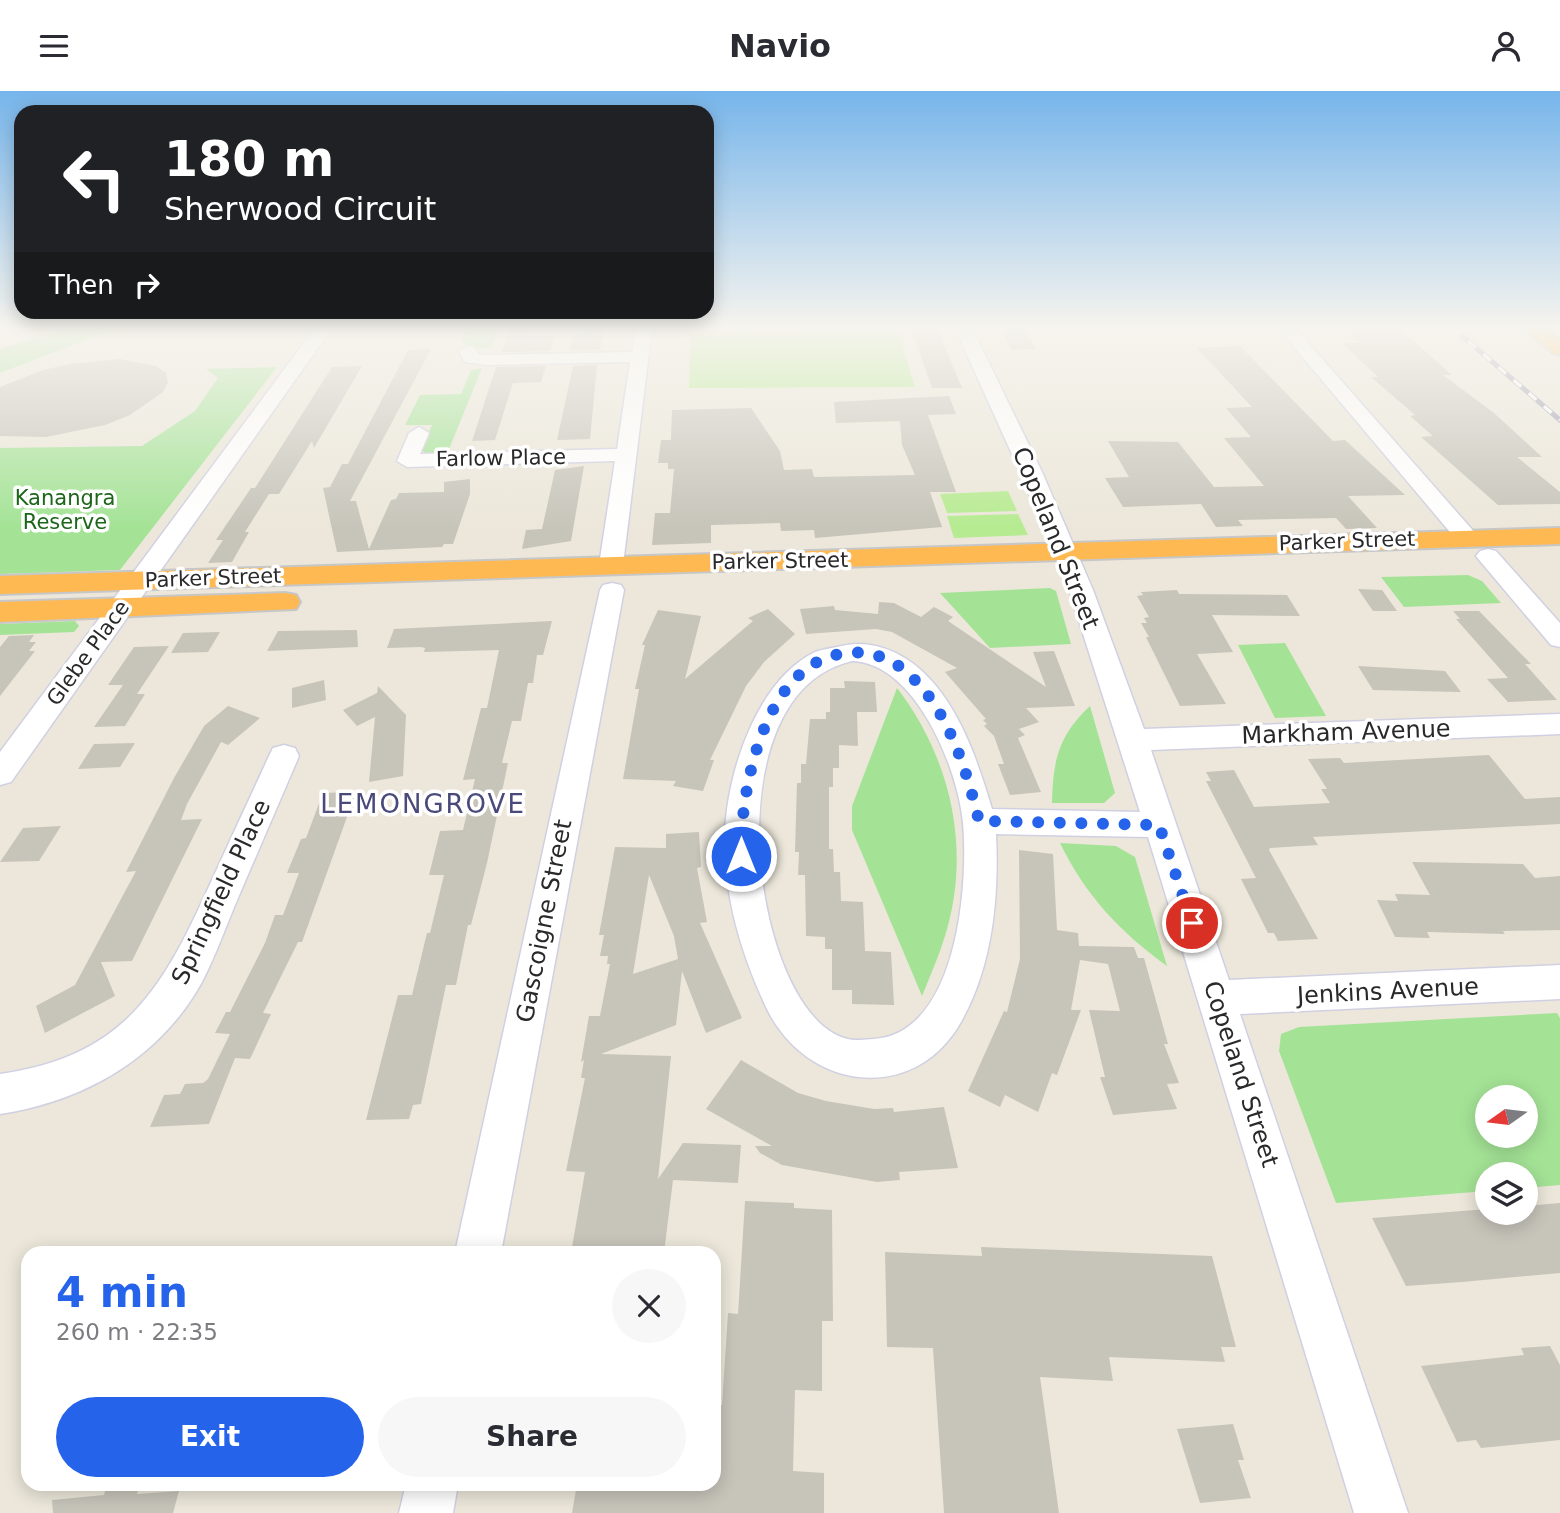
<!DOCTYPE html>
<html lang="en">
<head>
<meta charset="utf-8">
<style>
	:root { --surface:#fff; --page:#f7f7f7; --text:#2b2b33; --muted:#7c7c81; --accent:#2563eb }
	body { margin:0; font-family:"DejaVu Sans",sans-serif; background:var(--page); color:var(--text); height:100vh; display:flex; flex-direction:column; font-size:26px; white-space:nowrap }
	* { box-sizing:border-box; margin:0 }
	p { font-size:23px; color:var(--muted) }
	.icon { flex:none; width:38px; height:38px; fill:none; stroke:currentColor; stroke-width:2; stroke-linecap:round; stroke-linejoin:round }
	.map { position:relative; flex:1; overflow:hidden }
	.details { position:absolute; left:21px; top:1155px; width:700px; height:245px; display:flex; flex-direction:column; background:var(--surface); border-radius:21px; box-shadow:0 4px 18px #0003 }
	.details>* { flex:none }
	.hud { position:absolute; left:14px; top:14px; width:700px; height:214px; border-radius:21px; box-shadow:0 4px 18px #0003; background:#202124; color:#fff; overflow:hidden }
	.needle { width:46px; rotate:256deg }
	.controls { position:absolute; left:1475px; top:994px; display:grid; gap:14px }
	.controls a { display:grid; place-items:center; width:63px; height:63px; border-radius:50%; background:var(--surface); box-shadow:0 4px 18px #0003; font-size:35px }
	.pin { position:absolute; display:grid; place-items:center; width:60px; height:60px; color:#fff; margin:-30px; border:4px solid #fff; border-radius:50%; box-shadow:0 2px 7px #0007 }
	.me { position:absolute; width:77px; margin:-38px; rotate:0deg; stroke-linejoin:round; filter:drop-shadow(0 0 5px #0008) }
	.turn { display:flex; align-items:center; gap:24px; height:147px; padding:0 35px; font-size:32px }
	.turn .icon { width:91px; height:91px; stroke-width:2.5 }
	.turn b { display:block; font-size:49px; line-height:60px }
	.then { display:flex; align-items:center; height:66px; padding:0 35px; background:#0003; gap:14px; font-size:26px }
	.round { display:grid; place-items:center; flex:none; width:74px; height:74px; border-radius:37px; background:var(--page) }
	.summary { display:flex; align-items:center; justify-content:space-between; height:119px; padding:0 35px }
	h1 { font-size:42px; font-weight:700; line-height:52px; color:var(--accent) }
	.primary-button { display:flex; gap:14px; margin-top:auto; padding:14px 35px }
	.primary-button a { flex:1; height:80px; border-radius:42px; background:var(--accent); color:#fff; font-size:28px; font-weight:700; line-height:80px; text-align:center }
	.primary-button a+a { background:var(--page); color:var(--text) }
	header { display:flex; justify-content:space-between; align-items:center; height:91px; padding:0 35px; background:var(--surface); font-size:32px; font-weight:700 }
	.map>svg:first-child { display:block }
</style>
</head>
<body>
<header><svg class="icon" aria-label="menu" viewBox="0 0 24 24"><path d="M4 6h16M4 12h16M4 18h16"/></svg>Navio<svg class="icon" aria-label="person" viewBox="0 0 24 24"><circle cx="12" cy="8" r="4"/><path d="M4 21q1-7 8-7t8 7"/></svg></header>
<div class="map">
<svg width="1560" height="1422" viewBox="0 0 1560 1422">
	<rect width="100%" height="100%" fill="#ece7da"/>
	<!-- green -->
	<path fill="#a4e396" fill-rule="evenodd" d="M68,237H118L0,282V258Z
		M466,237H499L491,257H469L461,249Z
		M277,276L120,479L0,483V357L142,355L195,320L218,287L206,278Z
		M482,277L447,363L424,362L422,358L432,334H405L420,304L461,303L471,279Z
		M1468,484L1482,490L1501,512L1404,516L1381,486Z
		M1050,497L1056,500L1071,553L990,557L940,502Z
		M75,530L79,535L74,541L0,544V533Z
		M1285,552L1326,625L1275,627L1238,554Z
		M897,597C951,667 972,759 945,845C939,865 930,885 922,905L852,739V715Z
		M1090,615L1115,702L1104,712H1052C1053,670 1058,645 1090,615Z
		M1060,752L1116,755L1135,766L1167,875C1121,842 1085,804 1060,752Z
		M1557,922L1560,927V1094L1526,1097V1083H1488L1487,1100L1336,1112L1279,960L1281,943L1299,936ZM1488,1006H1526V1045H1488Z"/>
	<!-- pitch -->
	<path fill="#b6eb91" d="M898,242L915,296L689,297L691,244Z
		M1008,400L1017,420L947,422L940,403Z
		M1018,423L1028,444L954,447L947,425Z"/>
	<!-- building -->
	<path fill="#c7c4ba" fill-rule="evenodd" d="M510,237H529L526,245H555L550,260L502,261Z
		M586,237H605L600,259H570L573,243L585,242Z
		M911,237H937L962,297H932Z
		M1000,237H1023L1036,258L1012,259Z
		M1400,238L1452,284H1443L1494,322L1542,366H1517L1560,401V413L1498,414L1421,346L1433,345L1410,325L1415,324L1371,286H1378L1342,252H1361L1347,240Z
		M1240,255L1333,350L1345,349L1405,404L1348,405L1377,437L1346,438L1336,427L1238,429L1243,435L1216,436L1201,413L1123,416L1105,387L1129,386L1108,350L1178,351L1214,396L1264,395L1224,347L1251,346L1226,317L1252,316L1197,257Z
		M431,258L350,410H356L369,458L391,409L396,408L399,402L444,401V391L470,388V403L453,453H444L442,456L337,461L323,397L330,396L342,373H348L408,259Z
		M120,268L156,275L166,282L168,291L163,301L130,324L105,334L46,346L0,345V296L43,279L70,273Z
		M597,274L590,348L557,349L573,275Z
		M362,275L314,357L312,350L279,403H269L245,441H249L232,471L208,472L223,449H216L251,397H255L332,276Z
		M546,275L541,291L513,292L495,349L472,350L496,276Z
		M949,305L956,323L928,324L956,401H930L942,436L815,447L814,439L781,440L780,432L711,434V452L652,454L655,422H670L674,378H668V372H658L661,349H671L672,319L751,317L780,360L784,379L812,378L814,386L915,384L902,354L900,330L836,332L834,311Z
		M584,375L571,450L522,458L526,439L542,438L555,379Z
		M1358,498L1382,499L1397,520H1373Z
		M1177,499L1179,503L1287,504L1300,525L1212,524L1233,561L1197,563L1226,613L1180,615L1146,546H1149L1141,532H1147L1144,527L1149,526L1137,505L1143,504L1141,501Z
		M879,511L894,512L921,526L934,516L953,526L948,530L1046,596L1033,561L1054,560L1075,615L1026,617L1039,631L1019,638L1025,644L1018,647L1041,701L1010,704L998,673H1004L994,645L984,635L987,633L983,629L986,628L945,581L957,577L892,541L876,538L806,543L800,518L834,515L835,519L878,523Z
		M768,518L795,543L764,571L746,595L710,669H714L703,700L673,695L676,690L623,688L639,598H635L645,554H642L658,519L701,525L685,588L753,530L748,527Z
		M1453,520H1479L1531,573H1525L1557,609L1508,611L1487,588L1508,587L1456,528H1460Z
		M552,530L543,564H537L533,592H528L521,630H512L502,672H508L487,772L471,834H468L456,894H446L421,1013L413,1014L409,1028L366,1029L398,904H412L427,842H430L444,784H429L440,740L463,739L475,688L463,689L481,617H487L499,559L424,561L425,557L421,556L387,557L394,538Z
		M357,539L358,556L267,560L278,540Z
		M220,541L208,561L171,562L183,542Z
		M34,544L29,551H36L29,560H35L0,605V556L9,545Z
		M169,555L137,603H145L125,635L94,636L123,594H108L134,556Z
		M1358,575L1445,580L1461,601L1373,599Z
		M324,589L326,609L292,617V597Z
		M844,590L875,591L877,621H857L858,655L839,654V677H833V696H829V758H833L834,781H840L841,810L863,811L865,860L891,861L894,914L852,913V899H832V858H825V846L806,845L805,784H798L799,761H795L797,692H801V673H806L810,628H826V621H830V597H845Z
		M378,595L406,624L403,685L369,691L375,626L357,635L343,619L377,602Z
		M228,615L260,627L228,654L221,651L187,713L181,729L202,728L132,870L101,871L115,905L45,942L36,915L75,894L136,780L126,781L174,687L204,635Z
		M135,652L120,676L78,678L94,653Z
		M1489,664L1525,708L1560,706V733L1313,746L1318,754L1270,757L1269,759L1318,848L1278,850L1274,842H1268L1241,788L1256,787L1206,690H1211L1206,681L1234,679L1254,716L1330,712L1321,698H1327L1308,668L1340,667L1344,672Z
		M356,701L302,851H298L263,922L271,923L250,968L235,967L209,1033L150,1036L164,1004L180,1003L185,993L203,992L208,988L230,943L215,942L226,921H230L265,852L275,824H283L299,782H287L301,748L306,747L323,702Z
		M61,735L39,770L0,771L23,737Z
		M699,741L701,776L697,777L707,831L700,832L742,927L706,942L682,880L676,934L601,963L671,965L658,1088L683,1052L741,1054L738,1092L673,1089L664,1162H571L585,1081L566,1080L585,987H581L584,969L581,971L589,925H600L610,873H607L608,865H600L604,844H599L615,756L666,757V743ZM649,784L674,845L678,868L633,883Z
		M1019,759L1053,763L1057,839L1078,842L1079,855L1134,856L1138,867H1144L1168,953H1164L1179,992L1167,993L1177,1018L1113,1024L1100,986H1105L1089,919L1120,920L1108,873L1080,869L1071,919H1081L1057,984L1052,982L1038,1021L1005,1004L1000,1016L968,1000L1004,920L1007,921L1020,868Z
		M1412,771L1523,773L1535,787L1560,785V839L1503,840L1505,843L1427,841L1430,847L1395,846L1377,809L1398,810L1395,803L1430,804Z
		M741,969L798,1002L826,1010L874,1018L893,1017L894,1021L944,1016L958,1077L899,1081L900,1089L877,1091L782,1074L760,1062L755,1055H772L706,1018Z
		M745,1110L794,1112V1117L832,1119L833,1230H822V1300L795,1299L793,1380L824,1382V1422H572L577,1393H714V1314H722L728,1222L738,1223Z
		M1560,1112V1182L1462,1191L1406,1195L1372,1127L1488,1118V1122H1526V1115Z
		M981,1156L1212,1165L1236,1256H1221L1225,1271L1109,1266L1113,1290L1040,1286L1059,1422H944L933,1257L887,1256L885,1161L982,1165Z
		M1550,1255L1560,1274V1349L1481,1357L1476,1349L1457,1351L1421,1275L1524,1264L1521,1257Z
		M1233,1333L1244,1369H1238L1251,1407L1200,1412L1177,1338Z
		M107,1393H140L137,1403L179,1400L173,1422H53L52,1409L104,1404Z"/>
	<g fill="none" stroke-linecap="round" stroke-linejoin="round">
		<!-- minor casing -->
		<g stroke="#d0d0e2" stroke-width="3">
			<path id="minor" d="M315,237H332L11,691L0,694V661Z
				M636,237H652L623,474L620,479H602L599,474L615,370L407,376L397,370L409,342L419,336L429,342L420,363L617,358L630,271L486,274L465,271L459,260L468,255L474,256L478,263L486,264L632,261Z
				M955,237H972L1042,381L1093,499L1144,638L1560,623V643L1151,659L1229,889L1560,874V908L1240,923L1408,1422H1354L1148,746L996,743C999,806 993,874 961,931C914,1014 807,1000 767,918C741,863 723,803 725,742C727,682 757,589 815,561C823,558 833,557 842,555C871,548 902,561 923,581C960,616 978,671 992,718L1140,721L1069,499L1020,381ZM852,570C916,572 958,678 963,732C968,789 959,898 909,935C894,947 878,948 860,949C758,955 700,605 852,570Z
				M1278,237H1295L1476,443L1480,448L1476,453H1460Z
				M1488,458L1496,460L1560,532V556L1551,554L1480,470L1476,465L1480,460Z
				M612,492L621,494L624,499L501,1162H455L600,499L603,494Z
				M284,654L295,657L299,665C279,712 258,760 238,807C226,835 216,864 202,891C160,967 85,1010 0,1023V983C126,965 163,897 211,791C230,749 250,707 269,665L273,657Z
				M406,1393H458L453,1422H399Z"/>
		</g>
		<!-- highway casing -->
		<g stroke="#c7c7c7" stroke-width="4">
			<path id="highway" d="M1523,237H1546L1560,248V264L1553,262Z
				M1560,437V453L0,503V485Z
				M285,502L296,504L300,511L296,518L0,531V511Z"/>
		</g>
		<!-- minor -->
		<use href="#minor" fill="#fff" fill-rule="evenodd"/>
		<!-- highway -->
		<use href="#highway" fill="#ffb952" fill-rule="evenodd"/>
		<!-- rail casing -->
		<g stroke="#9e9db4" stroke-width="5">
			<path id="rail" d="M1453,237L1560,329"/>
		</g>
		<!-- rail -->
		<use href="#rail" stroke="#fff" stroke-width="3.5" stroke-dasharray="10" stroke-linecap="butt"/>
	</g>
	<!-- sky -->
	<linearGradient id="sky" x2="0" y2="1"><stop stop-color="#76b5eb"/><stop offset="0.54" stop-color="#f6f4ee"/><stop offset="1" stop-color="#f6f4ee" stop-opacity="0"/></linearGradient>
	<rect width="1560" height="437" fill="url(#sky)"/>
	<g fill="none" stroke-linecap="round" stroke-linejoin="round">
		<!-- route -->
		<path stroke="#2563eb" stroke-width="12" stroke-dasharray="0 21.6" d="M741,765C740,698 765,567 849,562C867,560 885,565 900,576C946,610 966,677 979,730L1159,734L1192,832"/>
	</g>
	<g text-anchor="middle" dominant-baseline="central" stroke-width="7" stroke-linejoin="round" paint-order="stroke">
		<!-- far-street labels -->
		<g font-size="21" fill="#292929" stroke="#fff">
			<text transform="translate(501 367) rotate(-1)">Farlow Place</text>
			<text transform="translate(1347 450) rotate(-2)">Parker Street</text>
			<text transform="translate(780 470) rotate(-1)">Parker Street</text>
			<text transform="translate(213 487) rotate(-2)">Parker Street</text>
			<text transform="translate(88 562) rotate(-54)">Glebe Place</text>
		</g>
		<!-- far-park labels -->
		<g font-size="21" fill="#1c6619" stroke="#fff">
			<text x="65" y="407">Kanangra<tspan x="65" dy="24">Reserve</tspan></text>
		</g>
		<!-- street labels -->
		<g font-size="24" fill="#292929" stroke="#fff">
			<text transform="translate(1056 447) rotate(68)">Copeland Street</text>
			<text transform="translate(1346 641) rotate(-2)">Markham Avenue</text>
			<text transform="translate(221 801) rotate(-65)">Springfield Place</text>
			<text transform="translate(544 830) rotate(-79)">Gascoigne Street</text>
			<text transform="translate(1388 900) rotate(-3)">Jenkins Avenue</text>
			<text transform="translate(1241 983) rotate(72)">Copeland Street</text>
		</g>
		<!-- neighbourhood labels -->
		<g font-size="26" letter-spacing="2" fill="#494a7a" stroke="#fff">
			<text x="423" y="713">LEMONGROVE</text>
		</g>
	</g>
</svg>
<div class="controls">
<a><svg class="needle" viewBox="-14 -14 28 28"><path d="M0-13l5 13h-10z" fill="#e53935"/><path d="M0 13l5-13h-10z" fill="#7c7c81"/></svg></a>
<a><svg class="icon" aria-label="layers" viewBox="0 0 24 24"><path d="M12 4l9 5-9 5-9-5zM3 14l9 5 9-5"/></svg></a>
</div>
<div class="pin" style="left:1192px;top:832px;background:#d93025"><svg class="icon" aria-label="arrive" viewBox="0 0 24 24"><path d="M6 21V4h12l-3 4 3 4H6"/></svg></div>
<svg class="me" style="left:741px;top:765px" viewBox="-20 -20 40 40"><circle r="17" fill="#2563eb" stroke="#fff" stroke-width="3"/><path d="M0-11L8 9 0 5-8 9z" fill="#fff"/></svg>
<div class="hud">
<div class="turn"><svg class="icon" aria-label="left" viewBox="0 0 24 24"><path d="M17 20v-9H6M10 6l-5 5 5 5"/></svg><div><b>180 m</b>Sherwood Circuit</div></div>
<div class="then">Then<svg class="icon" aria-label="right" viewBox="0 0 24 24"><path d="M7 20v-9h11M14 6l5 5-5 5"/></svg></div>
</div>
<section class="details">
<div class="summary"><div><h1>4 min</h1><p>260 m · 22:35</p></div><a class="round"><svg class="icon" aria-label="close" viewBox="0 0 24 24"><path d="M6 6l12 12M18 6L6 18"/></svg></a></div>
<div class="primary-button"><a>Exit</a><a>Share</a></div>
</section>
</div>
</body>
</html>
